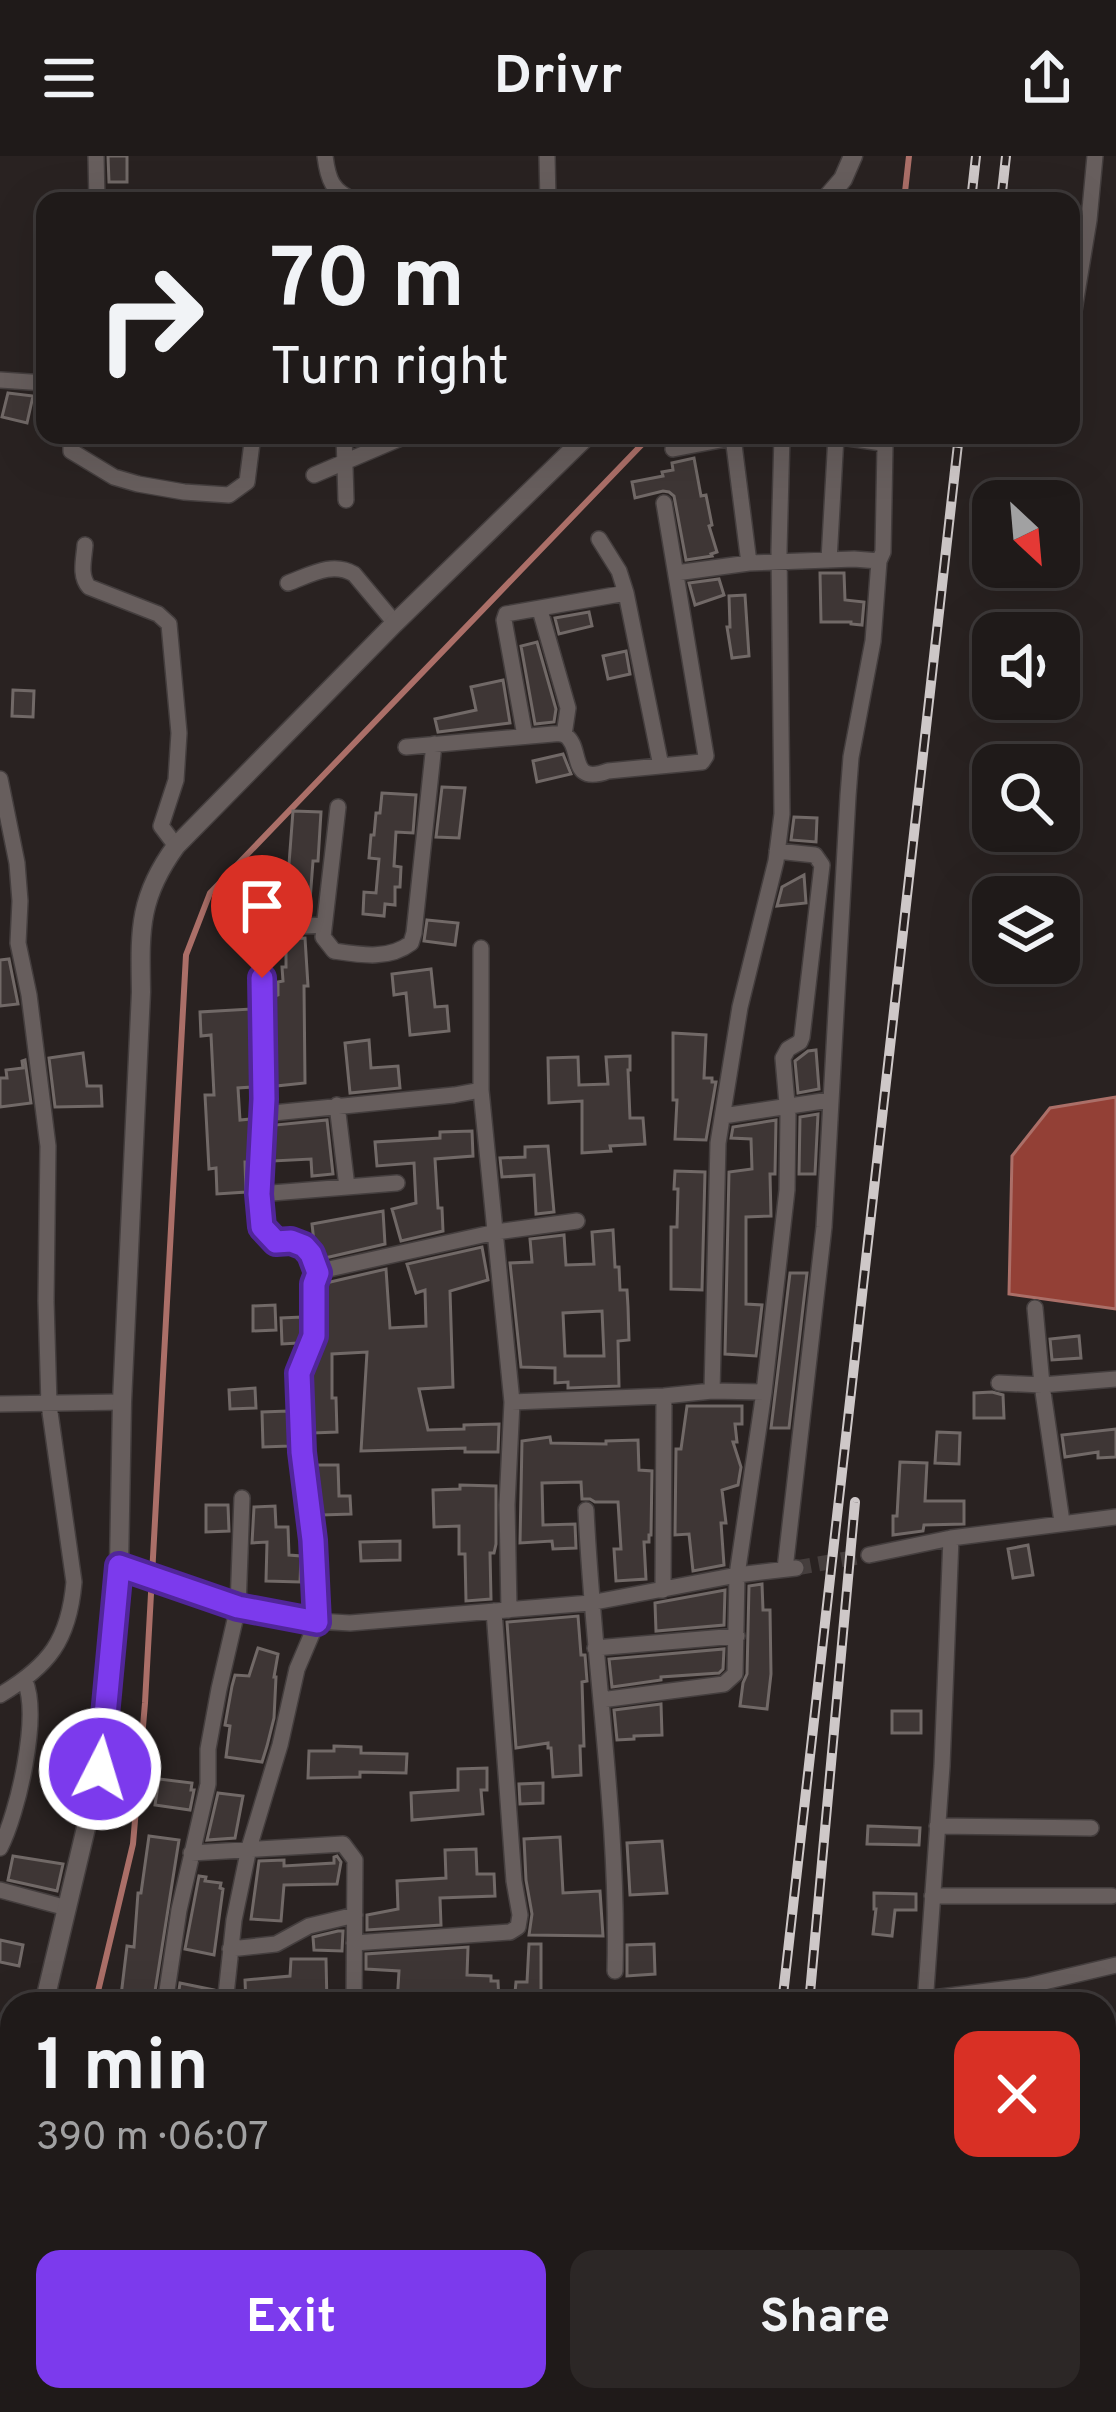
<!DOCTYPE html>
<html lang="en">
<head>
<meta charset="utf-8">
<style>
	:root { --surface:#1f1a19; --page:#2c2726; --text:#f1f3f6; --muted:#a1a1a2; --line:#3c3838; --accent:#7c3aed }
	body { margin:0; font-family:Overpass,sans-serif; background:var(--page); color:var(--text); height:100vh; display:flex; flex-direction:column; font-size:45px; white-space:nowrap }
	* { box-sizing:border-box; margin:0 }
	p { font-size:39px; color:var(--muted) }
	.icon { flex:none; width:66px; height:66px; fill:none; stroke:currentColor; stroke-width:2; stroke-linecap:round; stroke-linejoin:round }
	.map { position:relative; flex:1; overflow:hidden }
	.panel { position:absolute; left:0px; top:1836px; width:1116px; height:420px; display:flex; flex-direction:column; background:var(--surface); border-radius:36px 36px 0 0; box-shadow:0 12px 48px #0002,0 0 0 3px var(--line) }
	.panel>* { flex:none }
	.guide { position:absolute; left:36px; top:36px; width:1044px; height:252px; border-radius:24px; box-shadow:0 12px 48px #0002,0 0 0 3px var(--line); background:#1f1a19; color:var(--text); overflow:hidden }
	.needle { width:78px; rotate:154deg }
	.fabs { position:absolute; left:972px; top:324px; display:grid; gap:24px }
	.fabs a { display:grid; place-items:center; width:108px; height:108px; border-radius:24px; background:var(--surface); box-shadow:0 12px 48px #0002,0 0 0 3px var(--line); font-size:60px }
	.pin { position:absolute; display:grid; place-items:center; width:102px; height:102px; color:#fff; margin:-123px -51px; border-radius:50% 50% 50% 0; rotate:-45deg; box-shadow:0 0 12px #0007 }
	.pin .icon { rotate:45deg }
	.me { position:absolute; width:132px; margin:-66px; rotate:5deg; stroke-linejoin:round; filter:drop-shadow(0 0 9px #0008) }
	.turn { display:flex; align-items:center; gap:42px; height:252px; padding:0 36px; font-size:54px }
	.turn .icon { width:156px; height:156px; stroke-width:2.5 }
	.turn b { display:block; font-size:84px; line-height:102px }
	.round { display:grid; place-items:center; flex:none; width:126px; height:126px; border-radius:24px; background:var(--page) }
	.headline { display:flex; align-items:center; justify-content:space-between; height:204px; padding:0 36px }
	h1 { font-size:72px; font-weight:700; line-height:90px }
	.primary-button { display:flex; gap:24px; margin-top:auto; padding:24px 36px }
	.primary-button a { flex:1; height:138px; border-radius:24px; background:var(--accent); color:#fff; font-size:48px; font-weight:700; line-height:138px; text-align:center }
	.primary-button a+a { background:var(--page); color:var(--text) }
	header { display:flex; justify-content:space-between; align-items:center; height:156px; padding:0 36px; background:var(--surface); font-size:54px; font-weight:700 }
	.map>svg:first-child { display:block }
</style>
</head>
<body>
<header><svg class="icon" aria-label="menu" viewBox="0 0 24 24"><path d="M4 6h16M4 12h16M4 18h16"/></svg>Drivr<svg class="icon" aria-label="share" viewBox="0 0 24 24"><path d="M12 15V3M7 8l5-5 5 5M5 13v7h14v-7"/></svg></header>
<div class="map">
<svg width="1116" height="2256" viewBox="0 0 1116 2256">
	<rect width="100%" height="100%" fill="#292221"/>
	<!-- water -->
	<path fill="#934036" stroke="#ab6f68" stroke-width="3" d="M1116,941V1153L1009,1138L1012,1000L1050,952Z"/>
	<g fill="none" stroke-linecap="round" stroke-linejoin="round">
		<!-- stream -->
		<path stroke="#ab6f68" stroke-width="6" d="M899,45L905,36L909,0
			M95,1848L133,1688L145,1547L186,799L210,737L651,279
			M0,2117L12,2110"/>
	</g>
	<!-- building -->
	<path fill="#3e3635" stroke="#716967" stroke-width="3" fill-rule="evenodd" d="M108,0H127V26H109Z
		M8,237L33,240L27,267L2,261Z
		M694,302L701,340L706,339L712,369L709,370L717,396L711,398L712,400L686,404L674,340L669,336L663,335L635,342L632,326L663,320L662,316L673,314L672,307Z
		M820,417H844L845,444L864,446L862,469L851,468V466H821Z
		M719,423L724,439L695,449L689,427Z
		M745,439L749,500L732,502L727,471H730L729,440Z
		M589,456L592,470L559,478L555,462Z
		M537,486L556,553L554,566L535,568L521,490Z
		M626,495L630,518L608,523L603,500Z
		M503,524L510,567L438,576L435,563L476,554L471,531Z
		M13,534L34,535L33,561L12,560Z
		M563,598L571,618L537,626L533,605Z
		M442,631L465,632L459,682L436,681Z
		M382,637L416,639L413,677L396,676L394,710L401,711L400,731H395V749L385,748L384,760L363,758L364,736L376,737L379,703L369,702L371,679H374L376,657H380Z
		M293,655L321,656L318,705H313L309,758L267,760L258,765L259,742L284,741V708H289Z
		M794,661L817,662L816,686L791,684Z
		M804,719L806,747L777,750L782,731Z
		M427,764L458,767L455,789L424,785Z
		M305,782L308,830H304L305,927L276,930L275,840L278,839V826L283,825L282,811H286V783Z
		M9,803L18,848L0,850V804Z
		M431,813L435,851L447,850L449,875L410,879L406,837L394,839L392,818Z
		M251,853L252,931L238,932L240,964L251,963L249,1006H245L246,1036L217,1038L216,1012L209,1013L205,939H214L211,879L201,880L200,856Z
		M673,877L706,879L704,922H712V926H716L706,984L675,983L677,944H673Z
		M369,884L371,912L398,910L400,932L350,937L345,887Z
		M816,894L819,933L798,937L795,905L808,895Z
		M83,897L87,930H101L102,950L55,951L49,902Z
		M630,900V914H628L630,962H643L645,988L610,990L611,995L582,997V945L549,947L548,902L578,901L579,929L608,928L606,901Z
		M25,904L31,947L0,951V922H7L6,914L23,912L22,905Z
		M818,958L815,1018H799L800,961Z
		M327,964L333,1018L312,1020L311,1003L273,1005L275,969Z
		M776,964L775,1018H770L771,1060L746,1061V1148L762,1149L756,1200L725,1198L729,1016L752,1013L751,983L731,982L733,971Z
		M472,975L473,1000L435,1003L438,1052H442L443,1075L401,1085L392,1053L416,1047L414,1007L377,1010L375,986L440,982V976Z
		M548,990L554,1056L536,1058L534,1019L502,1021L500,1002L525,1001V991Z
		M675,1015L705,1016L702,1134L671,1133V1071H677L678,1033H674Z
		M383,1055L385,1088L325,1102L314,1086L312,1068Z
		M613,1074L615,1111H619L620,1134H627L628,1151L629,1184L618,1185L619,1230L568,1232V1226L555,1227V1212L521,1211L510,1107L532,1106L530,1083L564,1079L566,1109L594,1108L592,1076ZM602,1155L604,1200H565L563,1157Z
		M482,1091L488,1124L450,1135L453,1231L419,1233L428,1274L464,1273V1269L499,1268L498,1296H465V1292L361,1295L367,1196L332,1198V1242H336L337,1276L313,1277L311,1219L326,1181V1127L386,1113L390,1172L426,1170L425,1134L416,1137L407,1108Z
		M790,1117H807L789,1272H771Z
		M275,1149L276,1174L253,1175V1150Z
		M302,1161V1178L298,1187L282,1188L281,1162Z
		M1079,1180L1081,1202L1052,1204L1050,1183Z
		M255,1232L256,1252L230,1253L229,1234Z
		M992,1236L1003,1239L1004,1262H974V1237Z
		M687,1250H742V1268H735L737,1286H733L741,1311L738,1329L722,1334L726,1367H721L724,1409L693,1415L689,1378L675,1379L676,1293H681Z
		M288,1255L289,1290L263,1291L262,1256Z
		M1116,1273V1301L1098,1302V1296L1065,1301L1062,1279Z
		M937,1276L960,1277L959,1308L935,1307Z
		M550,1281L551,1287L606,1288V1285L638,1284L639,1314L652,1315L651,1379H649V1386H644L646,1423L616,1425L614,1393H621L618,1346H595L590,1343H582L581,1326L542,1327L543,1369L575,1368L576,1392L553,1393L552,1385L520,1387L522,1285Z
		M900,1306L927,1307L925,1345H964V1368L924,1369L923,1375L893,1379V1360H897Z
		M316,1309H338L339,1340H350L351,1358L322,1359Z
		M460,1329L496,1330V1388L494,1397H490L491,1443L466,1445L465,1398H459V1370L434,1371L433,1334L460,1333Z
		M206,1349H228L229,1375L206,1376Z
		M275,1350L276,1371H288L289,1399L301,1400L300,1426L266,1425L267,1386L252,1387L254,1351Z
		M400,1385V1404L361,1405L360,1386Z
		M1028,1389L1033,1419L1013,1422L1008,1393Z
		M762,1428L763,1454H770L771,1518L767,1553L740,1550L743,1527L747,1518L749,1430Z
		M725,1434L724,1469L656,1475L655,1447Z
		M578,1460L581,1499H585L587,1525L582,1526L584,1590H580L581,1619L553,1621L551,1592H548V1587L516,1592L507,1466Z
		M258,1492L278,1498L274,1521H276L274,1562L267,1590L262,1606L226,1601L230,1570L225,1569L232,1530L235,1519L249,1520Z
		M724,1493L723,1513L719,1517L661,1521V1524L612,1531L609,1503Z
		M661,1548L662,1579L634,1580V1583L617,1584L614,1554Z
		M892,1555H921V1577H892Z
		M334,1590L361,1591V1597L407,1598L406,1617L360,1616V1621L308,1622L309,1595H334Z
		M487,1612V1634H481L483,1658L412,1664L411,1637L458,1634V1613Z
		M159,1623L192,1627L191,1634H194L190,1654L155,1649Z
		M543,1627V1647L520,1648L519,1628Z
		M218,1637L243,1640L235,1682L207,1684Z
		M868,1670L920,1672L919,1689L867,1688Z
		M149,1680L179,1684L153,1848H120L127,1790L134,1791L138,1737H141Z
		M560,1681L563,1737L600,1735L603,1780L529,1779L532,1758L526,1724L524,1683Z
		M662,1685L667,1737L630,1739L627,1687Z
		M476,1693L477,1718H494L495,1740L440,1742L441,1769L367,1774V1759L398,1753L397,1725L446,1722L445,1694Z
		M13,1700L63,1708L57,1735L8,1724Z
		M337,1700L341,1706L337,1728L284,1729L281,1765L251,1763L259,1705L284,1704V1710L334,1707V1701Z
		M199,1720L206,1721L205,1725L221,1727L220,1732L223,1733L214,1799L185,1793Z
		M874,1737L916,1738V1754H895L892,1780L873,1778L876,1753H874Z
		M338,1775H343L342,1795L314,1794L313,1781Z
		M0,1784L23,1789L19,1810L0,1806Z
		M529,1788H541V1848L514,1847L516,1826H527Z
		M654,1788L655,1818L627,1820V1789Z
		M468,1791L467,1819L491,1820V1825H498L499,1848H397L399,1815L366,1813V1798Z
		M291,1803H326L327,1848H297V1845L246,1848L245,1824L290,1820Z
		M180,1827L214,1834L213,1848H177Z"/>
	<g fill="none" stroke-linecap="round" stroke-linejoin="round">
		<!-- minor-tunnel -->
		<path stroke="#453e3d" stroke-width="15" stroke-dasharray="15 8" stroke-linecap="butt" d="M796,1412L869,1399"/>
		<!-- minor casing -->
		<g stroke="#443e3e" stroke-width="18">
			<path id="minor" d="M96,0L97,45
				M325,0C328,24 332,35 355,45
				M547,0L548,45
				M1071,173L1089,64L1095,0
				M0,224L45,227
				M71,279V295L114,321L138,328L184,336L229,339L247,326L253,279
				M344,279L346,344
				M733,281L749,407
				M673,293L747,279
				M314,319L408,279
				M599,383L619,415L626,437L661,610
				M85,389C84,403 79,420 89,431L158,458L169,468L179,577L176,624L161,670L176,690
				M829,404L836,280
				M676,417L749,407L854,403L879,405
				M288,427C310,419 332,405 354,418L395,467
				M540,454L568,552L564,579
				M525,580L504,464L506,458L626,437
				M406,591L553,578C557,578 561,577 565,579C584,591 567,630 608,615L702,606L706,600L664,347
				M0,623L17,707L20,745L18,787L29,839L48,990L46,1145L49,1249L74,1426C69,1484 49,1510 0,1539
				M338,651L323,781L334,795C361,799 389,804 411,787L414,777L434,588
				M481,792V934L512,1246L507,1349L509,1454
				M337,949L347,1031
				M263,958L454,939L481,934
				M723,960L830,944
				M259,1038L397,1027
				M318,1117C310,1093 302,1085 276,1086L262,1071L259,1038L264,943L262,779L268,772L324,769
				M1035,1152L1042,1229L1062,1366
				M999,1227L1042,1229L1116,1223
				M712,1235L718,987L740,851L776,705L782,658L779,394L782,279
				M512,1246L664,1240L712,1235L764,1236
				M0,1248L122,1246
				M586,1354C593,1508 619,1660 615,1815
				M869,1399L951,1382L1116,1361
				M119,1410C196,1437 267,1465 350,1467L590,1447L737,1419L796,1412
				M785,1413L824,1071L848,640L851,601L873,485L879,405L883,396L885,290L882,287L828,279
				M663,1434L664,1240
				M595,1492L737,1480
				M601,1544L724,1528L735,1518L737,1419L764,1236L787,1034L788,959L783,902L788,893L800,886L802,881L822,709L815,699L777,695
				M937,1670L1091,1672
				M0,1692C18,1657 40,1561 25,1525
				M191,1697L343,1688L355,1704L354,1848
				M0,1734L67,1752
				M932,1740H1112
				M354,1787L510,1776L518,1771L520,1759L514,1725L494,1455
				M230,1793L276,1788L309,1770L355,1759
				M925,1843L1027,1830L1116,1809
				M165,1848L179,1754L208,1628V1593L219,1533L238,1451L242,1342
				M225,1848L234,1764L249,1692L280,1589L297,1513L317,1466L313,1384L302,1296L299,1217L314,1180V1122L318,1117L329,1113L496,1076L577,1065
				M925,1848L942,1610L951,1382
				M1104,1982H1116
				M0,2204L12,2200
				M501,2244L505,2256
				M914,2247L1050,2246
				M373,2256L430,2244"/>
		</g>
		<!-- tertiary casing -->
		<g stroke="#443e3e" stroke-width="21">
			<path id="tertiary" d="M824,45L843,23L853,0
				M44,1848L100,1613L119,1410L122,1246L141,836C140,775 138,742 176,690L395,467L588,279
				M0,2035L12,1985
				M0,2069L12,2078
				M133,2244L137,2256"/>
		</g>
		<!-- minor -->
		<use href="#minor" stroke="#675e5d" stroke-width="15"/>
		<!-- tertiary -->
		<use href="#tertiary" stroke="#675e5d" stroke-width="18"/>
		<!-- rail casing -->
		<g stroke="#cec8c8" stroke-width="10">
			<path id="rail" d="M971,45L976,0
				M1001,45L1006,0
				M782,1848L959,279
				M809,1848L855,1346
				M721,2256L723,2244
				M772,2256L773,2244"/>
		</g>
		<!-- rail -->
		<use href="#rail" stroke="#292221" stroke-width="6" stroke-dasharray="18" stroke-linecap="butt"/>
	</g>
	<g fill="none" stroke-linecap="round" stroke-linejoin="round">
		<!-- route casing -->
		<g stroke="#51269a" stroke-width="30">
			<path id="route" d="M100,1613L119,1410L238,1451L317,1466L313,1384L302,1296L299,1217L314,1180V1128L318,1117L311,1098L304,1090L291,1085L276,1086L262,1071L259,1038L264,943L262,822"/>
		</g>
		<!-- route -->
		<use href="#route" stroke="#7c3aed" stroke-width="21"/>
	</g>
</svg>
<div class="fabs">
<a><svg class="needle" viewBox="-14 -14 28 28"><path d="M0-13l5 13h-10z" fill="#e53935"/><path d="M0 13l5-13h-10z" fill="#a1a1a2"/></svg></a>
<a><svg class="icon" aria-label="sound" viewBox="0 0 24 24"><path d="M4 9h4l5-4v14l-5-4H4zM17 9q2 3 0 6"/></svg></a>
<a><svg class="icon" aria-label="search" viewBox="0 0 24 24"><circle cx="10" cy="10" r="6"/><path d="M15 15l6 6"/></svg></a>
<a><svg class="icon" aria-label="layers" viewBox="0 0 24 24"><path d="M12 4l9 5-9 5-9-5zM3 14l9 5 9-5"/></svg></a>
</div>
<div class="pin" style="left:262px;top:822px;background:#d93025"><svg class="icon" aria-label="arrive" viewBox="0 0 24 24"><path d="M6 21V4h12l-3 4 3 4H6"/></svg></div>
<svg class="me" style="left:100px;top:1613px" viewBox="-20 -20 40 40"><circle r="17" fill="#7c3aed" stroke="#fff" stroke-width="3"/><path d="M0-11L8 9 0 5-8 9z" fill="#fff"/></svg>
<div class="guide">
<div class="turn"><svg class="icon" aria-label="right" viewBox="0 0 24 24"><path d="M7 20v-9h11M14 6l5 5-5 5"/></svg><div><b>70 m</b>Turn right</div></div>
</div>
<section class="panel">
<div class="headline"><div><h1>1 min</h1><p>390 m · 06:07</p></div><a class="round" style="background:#d93025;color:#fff"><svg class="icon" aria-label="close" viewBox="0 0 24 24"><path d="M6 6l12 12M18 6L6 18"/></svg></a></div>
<div class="primary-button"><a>Exit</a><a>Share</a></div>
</section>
</div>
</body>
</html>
